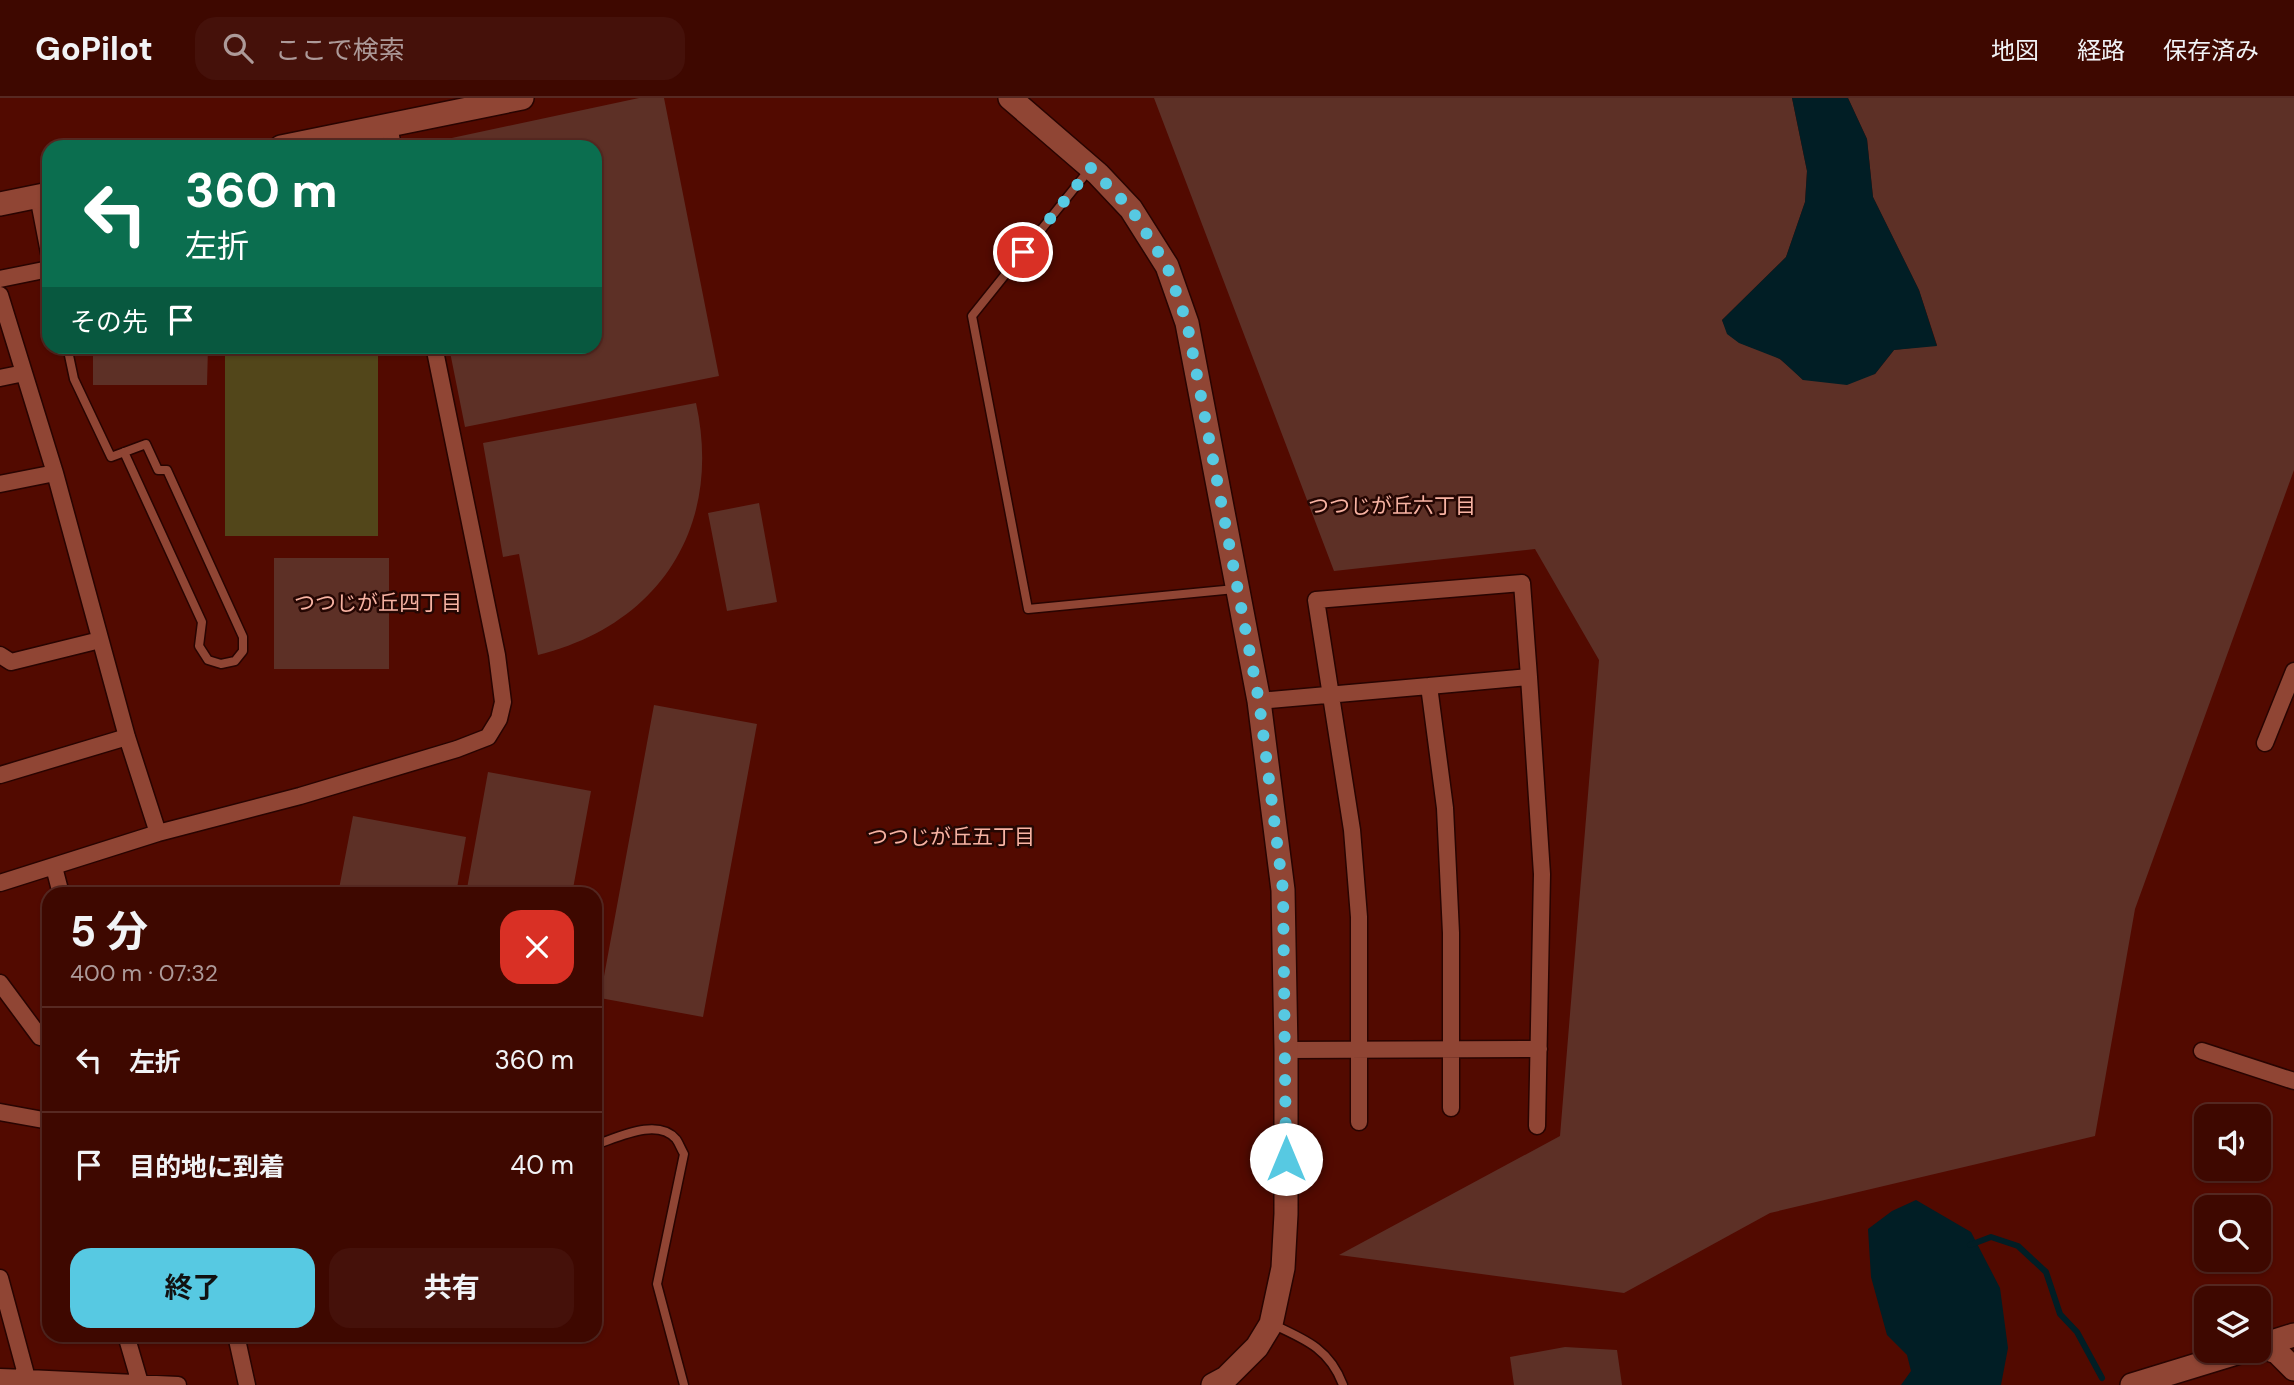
<!DOCTYPE html>
<html lang="ja">
<head>
<meta charset="utf-8">
<style>
	:root { --surface:#3e0800; --page:#45110a; --text:#f1f3f6; --muted:#ad9a99; --line:#572922; --accent:#57c9e2 }
	body { margin:0; font-family:"DM Sans","Noto Sans JP",sans-serif; background:var(--page); color:var(--text); height:100vh; display:flex; flex-direction:column; font-size:26px; white-space:nowrap }
	* { box-sizing:border-box; margin:0 }
	p { font-size:23px; color:var(--muted) }
	.icon { flex:none; width:38px; height:38px; fill:none; stroke:currentColor; stroke-width:2; stroke-linecap:round; stroke-linejoin:round }
	.map { position:relative; flex:1; overflow:hidden }
	.sheet { position:absolute; left:42px; top:789px; width:560px; height:455px; display:flex; flex-direction:column; background:var(--surface); border-radius:21px; box-shadow:0 2px 5px #0004,0 0 0 2px var(--line) }
	.sheet>* { flex:none }
	.banner { position:absolute; left:42px; top:42px; width:560px; height:214px; border-radius:21px; box-shadow:0 2px 5px #0004,0 0 0 2px var(--line); background:#0b6e4f; color:#fff; overflow:hidden }
	.controls { position:absolute; left:2194px; top:1006px; display:grid; gap:14px }
	.controls a { display:grid; place-items:center; width:77px; height:77px; border-radius:14px; background:var(--surface); box-shadow:0 2px 5px #0004,0 0 0 2px var(--line); font-size:35px }
	.pin { position:absolute; display:grid; place-items:center; width:60px; height:60px; color:#fff; margin:-30px; border:4px solid #fff; border-radius:50%; box-shadow:0 2px 7px #0007 }
	.me { position:absolute; width:77px; margin:-38px; rotate:0deg; stroke-linejoin:round; filter:drop-shadow(0 0 5px #0008) }
	.turn { display:flex; align-items:center; gap:24px; height:147px; padding:0 28px; font-size:32px }
	.turn .icon { width:91px; height:91px; stroke-width:2.5 }
	.turn b { display:block; font-size:49px; line-height:60px }
	.then { display:flex; align-items:center; height:66px; padding:0 28px; background:#0003; gap:14px; font-size:26px }
	.round { display:grid; place-items:center; flex:none; width:74px; height:74px; border-radius:21px; background:var(--page) }
	.overview { display:flex; align-items:center; justify-content:space-between; height:119px; padding:0 28px }
	h1 { font-size:42px; font-weight:700; line-height:52px }
	.action { display:flex; gap:14px; margin-top:auto; padding:14px 28px }
	.action a { flex:1; height:80px; border-radius:21px; background:var(--accent); color:#111; font-size:28px; font-weight:700; line-height:80px; text-align:center }
	.action a+a { background:var(--page); color:var(--text) }
	ul { padding:0; list-style:none }
	li { display:flex; align-items:center; gap:21px; height:105px; padding:0 28px; border-top:2px solid var(--line) }
	li div { flex:1 }
	li b { display:block; font-size:26px }
	li em { font-style:normal }
	header { display:flex; align-items:center; gap:42px; box-sizing:border-box; height:98px; padding:0 35px; background:var(--surface); border-bottom:2px solid var(--line) }
	header strong { font-size:33px }
	nav { display:flex; gap:38px; margin-inline-start:auto; font-size:24px }
	.search { width:490px; height:63px; background:var(--page); display:flex; align-items:center; gap:18px; box-sizing:border-box; padding:0 24px; border-radius:21px; color:var(--muted); font-size:26px }
	.map>svg:first-child { display:block }
</style>
</head>
<body>
<header>
<strong>GoPilot</strong>
<div class="search"><svg class="icon" aria-label="search" viewBox="0 0 24 24"><circle cx="10" cy="10" r="6"/><path d="M15 15l6 6"/></svg>ここで検索</div>
<nav><a>地図</a><a>経路</a><a>保存済み</a></nav>
</header>
<div class="map">
<svg width="2294" height="1287" viewBox="0 0 2294 1287">
	<rect width="100%" height="100%" fill="#520a00"/>
	<!-- green -->
	<path fill="#5d3026" d="M639,0H664L719,278L465,329L449,249L595,248V49H417L419,47Z
		M1154,0H1792L1807,73L1805,104L1786,159L1722,222C1733,253 1758,246 1781,262C1789,268 1796,275 1803,282L1875,276L1894,252L1937,247L1919,192L1873,99L1867,41L1848,0H2294V372L2135,811L2095,1038L1770,1115L1624,1195L1339,1157L1560,1038L1599,562L1535,451L1334,473Z
		M93,249H208L207,287H93Z
		M696,305C723,428 660,527 538,557L519,456L503,459L483,345Z
		M759,405L777,504L727,513L708,415Z
		M274,460H389V571H274Z
		M654,607L757,626L703,919L600,900Z
		M488,674L591,693L572,796H466Z
		M353,718L466,739L456,796H338Z
		M1565,1249L1617,1252L1622,1287H1514L1510,1259Z"/>
	<!-- water -->
	<path fill="#011e25" d="M1792,0H1848L1867,41L1873,99L1919,192L1937,248L1894,252L1875,276L1847,287L1803,282L1780,261L1739,245L1727,236L1722,222L1786,159L1805,104L1807,73Z
		M1916,1102L1971,1134L2000,1190L2008,1250L2001,1287H1901L1911,1273L1907,1257L1887,1237L1871,1179L1868,1131L1892,1113Z"/>
	<g fill="none" stroke-linecap="round" stroke-linejoin="round">
		<!-- stream -->
		<path stroke="#011e25" stroke-width="6" d="M1970,1147L1991,1139L2018,1148L2046,1174L2060,1216L2077,1234L2102,1280"/>
	</g>
	<!-- building -->
	<path fill="#52461a" d="M225,248H378V438H225Z"/>
	<g fill="none" stroke-linecap="round" stroke-linejoin="round">
		<!-- lane casing -->
		<g stroke="#280401" stroke-width="11">
			<path id="lane" d="M1089,72L972,218L1028,511L1235,491
				M67,248L74,281L111,359L146,346L158,372H167L243,539V553L235,563L221,566L208,562L199,548L202,524L124,354
				M595,1047C617,1040 657,1019 676,1041C679,1045 681,1051 684,1056L657,1186L684,1287
				M1274,1227C1307,1242 1330,1252 1343,1287"/>
		</g>
		<!-- street casing -->
		<g stroke="#280401" stroke-width="19">
			<path id="street" d="M389,27L393,49
				M38,98L49,155
				M0,181L49,171
				M0,197L55,375L127,639L158,735
				M0,280L24,275
				M0,386L55,375
				M0,557L11,564L100,542
				M1529,579L1542,776L1537,1028
				M1259,603L1429,588L1445,710L1451,835V1010
				M2265,645L2294,573
				M0,677L127,639
				M54,769L61,796
				M0,785L158,735L300,698L457,651L488,639L499,621L503,604L497,557L434,248
				M0,885L40,939L49,941
				M1286,952L1539,951
				M2202,953L2294,983
				M0,1014L49,1023
				M1359,1024V819L1352,732L1316,502L1522,485L1529,579L1429,588
				M0,1180L27,1280L0,1279
				M126,1237L140,1285
				M236,1237L247,1287
				M27,1280L178,1287"/>
		</g>
		<!-- secondary casing -->
		<g stroke="#280401" stroke-width="26">
			<path id="secondary" d="M1010,0L1098,76L1131,111L1167,168L1187,225L1259,603L1283,792L1286,952V1116L1283,1170L1271,1226L1257,1249L1226,1280L1213,1287
				M281,49L522,0
				M0,106L49,96
				M2259,1248L2277,1254L2294,1271
				M2259,1248L2294,1237
				M2132,1287L2243,1253"/>
		</g>
		<!-- lane -->
		<use href="#lane" stroke="#904534" stroke-width="8"/>
		<!-- street -->
		<use href="#street" stroke="#904534" stroke-width="16"/>
		<!-- secondary -->
		<use href="#secondary" stroke="#904534" stroke-width="23"/>
	</g>
	<g fill="none" stroke-linecap="round" stroke-linejoin="round">
		<!-- route -->
		<path stroke="#57c9e2" stroke-width="12" stroke-dasharray="0 21.6" d="M1023,154L1091,70L1131,111L1167,168L1187,225L1259,603L1283,792L1286,1061"/>
	</g>
	<g text-anchor="middle" dominant-baseline="central" stroke-width="5" stroke-linejoin="round" paint-order="stroke">
		<!-- neighbourhood labels -->
		<g font-size="21" fill="#f8b3a3" stroke="#250703">
			<text x="1392" y="408">つつじが丘六丁目</text>
			<text x="378" y="505">つつじが丘四丁目</text>
			<text x="951" y="739">つつじが丘五丁目</text>
		</g>
	</g>
</svg>
<div class="controls">
<a><svg class="icon" aria-label="sound" viewBox="0 0 24 24"><path d="M4 9h4l5-4v14l-5-4H4zM17 9q2 3 0 6"/></svg></a>
<a><svg class="icon" aria-label="search" viewBox="0 0 24 24"><circle cx="10" cy="10" r="6"/><path d="M15 15l6 6"/></svg></a>
<a><svg class="icon" aria-label="layers" viewBox="0 0 24 24"><path d="M12 4l9 5-9 5-9-5zM3 14l9 5 9-5"/></svg></a>
</div>
<div class="pin" style="left:1023px;top:154px;background:#d93025"><svg class="icon" aria-label="arrive" viewBox="0 0 24 24"><path d="M6 21V4h12l-3 4 3 4H6"/></svg></div>
<svg class="me" style="left:1286px;top:1061px" viewBox="-20 -20 40 40"><circle r="19" fill="#fff"/><path d="M0-13L10 11 0 6-10 11z" fill="#57c9e2"/></svg>
<div class="banner">
<div class="turn"><svg class="icon" aria-label="left" viewBox="0 0 24 24"><path d="M17 20v-9H6M10 6l-5 5 5 5"/></svg><div><b>360 m</b>左折</div></div>
<div class="then">その先<svg class="icon" aria-label="arrive" viewBox="0 0 24 24"><path d="M6 21V4h12l-3 4 3 4H6"/></svg></div>
</div>
<section class="sheet">
<div class="overview"><div><h1>5 分</h1><p>400 m · 07:32</p></div><a class="round" style="background:#d93025;color:#fff"><svg class="icon" aria-label="close" viewBox="0 0 24 24"><path d="M6 6l12 12M18 6L6 18"/></svg></a></div>
<ul>
<li><svg class="icon" aria-label="left" viewBox="0 0 24 24"><path d="M17 20v-9H6M10 6l-5 5 5 5"/></svg><div><b>左折</b></div><em>360 m</em></li>
<li><svg class="icon" aria-label="arrive" viewBox="0 0 24 24"><path d="M6 21V4h12l-3 4 3 4H6"/></svg><div><b>目的地に到着</b></div><em>40 m</em></li>
</ul>
<div class="action"><a>終了</a><a>共有</a></div>
</section>
</div>
</body>
</html>
